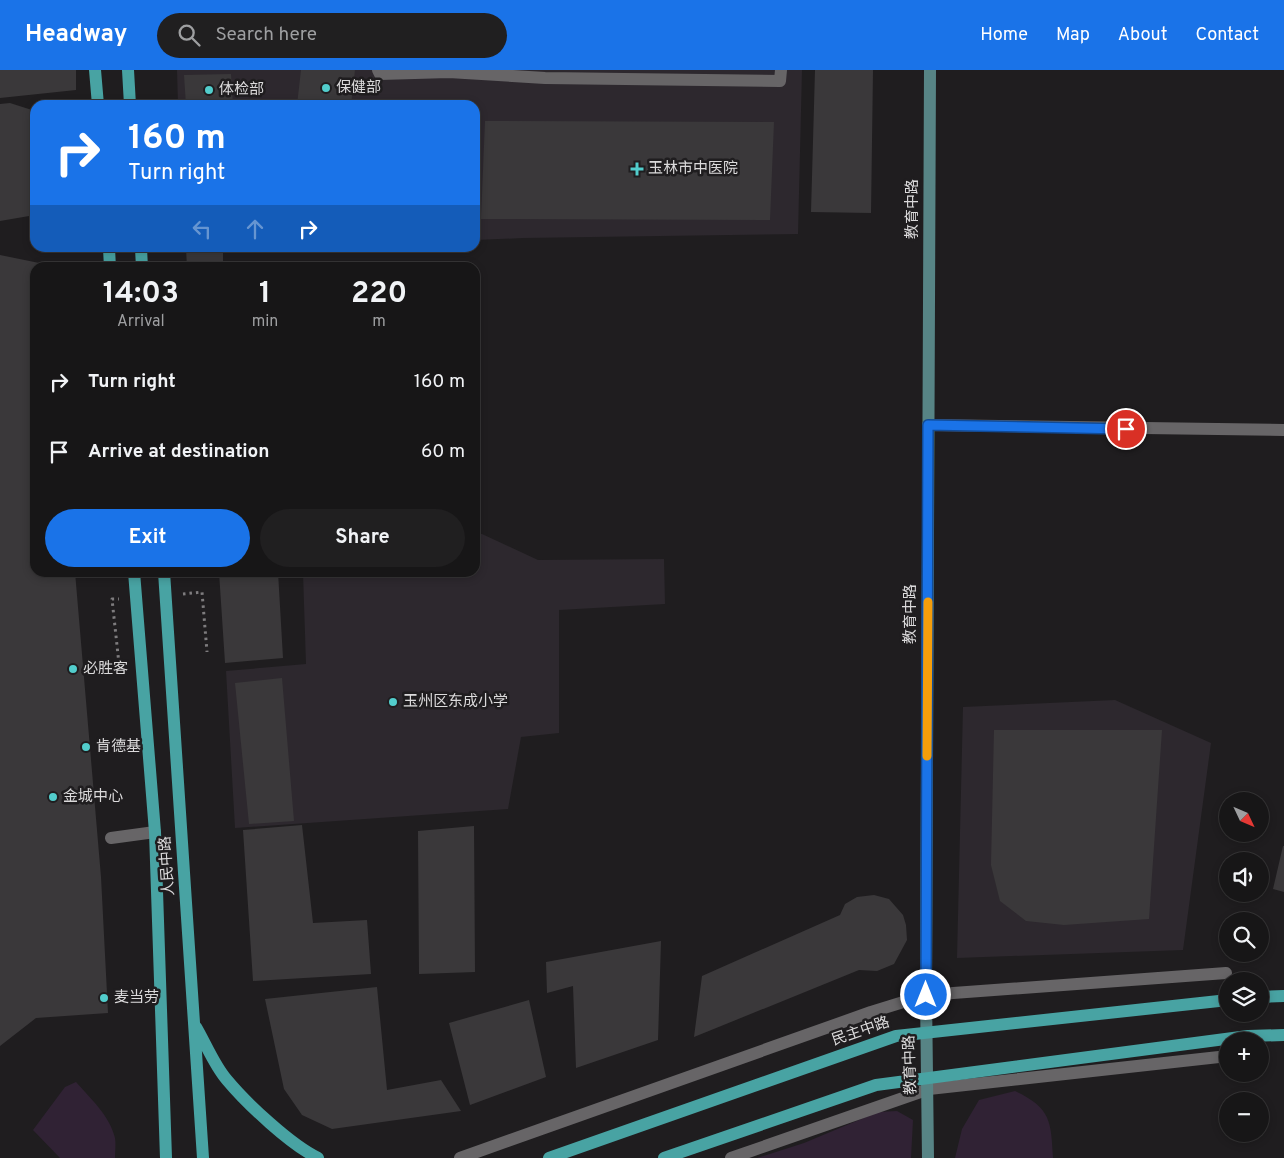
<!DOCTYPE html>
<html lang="en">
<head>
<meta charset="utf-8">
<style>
	:root { --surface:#171617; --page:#201f20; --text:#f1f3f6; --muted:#9e9fa1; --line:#363536; --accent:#1a73e8 }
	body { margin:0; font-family:Overpass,"Noto Sans SC",sans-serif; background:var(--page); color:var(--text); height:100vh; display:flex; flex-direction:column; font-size:19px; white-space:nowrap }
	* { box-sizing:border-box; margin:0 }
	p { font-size:16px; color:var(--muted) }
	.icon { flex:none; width:28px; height:28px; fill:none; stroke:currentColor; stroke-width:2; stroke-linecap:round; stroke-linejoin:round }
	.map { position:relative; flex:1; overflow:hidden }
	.panel { position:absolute; left:30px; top:192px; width:450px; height:315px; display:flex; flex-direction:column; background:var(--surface); border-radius:15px; box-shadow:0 2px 8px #0003,0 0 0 1px var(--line) }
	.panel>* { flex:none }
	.hud { position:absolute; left:30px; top:30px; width:450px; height:152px; border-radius:15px; box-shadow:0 2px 8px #0003,0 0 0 1px var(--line); background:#1a73e8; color:#fff; overflow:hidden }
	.needle { width:32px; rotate:134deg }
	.tools { position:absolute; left:1219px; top:722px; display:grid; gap:10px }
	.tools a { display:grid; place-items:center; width:50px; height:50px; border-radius:50%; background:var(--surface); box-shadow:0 2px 8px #0003,0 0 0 1px var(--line); font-size:25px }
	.pin { position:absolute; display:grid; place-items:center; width:42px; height:42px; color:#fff; margin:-21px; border:2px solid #fff; border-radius:50%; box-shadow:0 1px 5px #0007 }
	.me { position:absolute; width:55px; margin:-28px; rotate:0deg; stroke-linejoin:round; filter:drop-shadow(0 0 4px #0008) }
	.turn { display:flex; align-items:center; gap:18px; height:105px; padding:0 15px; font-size:22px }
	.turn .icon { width:65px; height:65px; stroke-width:2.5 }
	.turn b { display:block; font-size:35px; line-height:42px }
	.lanes { display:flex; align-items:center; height:48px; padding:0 15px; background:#0003; justify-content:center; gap:25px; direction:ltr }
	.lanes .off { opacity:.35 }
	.eta { display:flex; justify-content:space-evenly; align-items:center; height:85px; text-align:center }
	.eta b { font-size:30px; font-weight:700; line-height:35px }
	.action { display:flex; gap:10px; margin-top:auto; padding:10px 15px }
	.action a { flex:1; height:58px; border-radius:30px; background:var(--accent); color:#fff; font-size:20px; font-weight:700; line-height:58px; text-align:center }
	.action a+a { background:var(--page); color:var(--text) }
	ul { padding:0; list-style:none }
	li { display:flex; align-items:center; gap:15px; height:70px; padding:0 15px }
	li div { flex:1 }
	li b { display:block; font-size:19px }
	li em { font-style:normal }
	header { display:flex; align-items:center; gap:30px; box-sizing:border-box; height:70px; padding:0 25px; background:var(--accent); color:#fff }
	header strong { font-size:24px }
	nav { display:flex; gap:28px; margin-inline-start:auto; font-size:18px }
	.search { width:350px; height:45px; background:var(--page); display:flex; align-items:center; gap:12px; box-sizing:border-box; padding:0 18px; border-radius:28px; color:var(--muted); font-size:19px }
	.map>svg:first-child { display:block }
</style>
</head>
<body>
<header>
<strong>Headway</strong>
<div class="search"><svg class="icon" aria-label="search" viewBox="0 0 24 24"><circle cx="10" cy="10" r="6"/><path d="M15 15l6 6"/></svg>Search here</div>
<nav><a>Home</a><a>Map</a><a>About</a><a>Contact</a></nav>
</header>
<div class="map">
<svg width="1284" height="1088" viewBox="0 0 1284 1088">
	<rect width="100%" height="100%" fill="#1f1d1f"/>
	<!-- built -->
	<path fill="#2d282e" d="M177,0H802L798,164L523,168L475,170V35H178Z
		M475,464H482L538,490L664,489L665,534L559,540V663L521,667L508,739L235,758L226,601L306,594L303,503L475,502Z
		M1115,630L1211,673L1183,880L957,888L963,637Z"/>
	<!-- green -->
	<path fill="#302234" d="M76,1012C90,1028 110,1046 115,1068C116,1074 115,1082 115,1088H60L33,1060L65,1017Z
		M1015,1021C1051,1038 1051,1051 1053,1088H955L962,1059L979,1030Z
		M897,1041L913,1050L911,1088H757L804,1073L878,1042Z"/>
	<!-- building -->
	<path fill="#3a383a" d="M0,0H76V20L0,28Z
		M301,0H355L351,35H297Z
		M815,0H873L871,143L811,142Z
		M231,4L233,35H186L184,5Z
		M10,33L35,41V145L0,151V34Z
		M485,51L774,52L770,150L481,149Z
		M186,178H223V198H187Z
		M0,185L49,195V198H35V502H75L101,807L108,943L36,948L0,976Z
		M219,502H278L283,588L225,593Z
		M282,608L294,751L249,754L235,613Z
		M994,660H1162L1149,849L1064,855L1026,851L1000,831L991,795Z
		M302,755L313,853L367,850L371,904L253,911L243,760Z
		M474,756L475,902L419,904L418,761Z
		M1283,776H1284V822L1273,819Z
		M874,825L889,829L903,845L906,855L907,870L894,894L877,901L859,900L694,967L702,906L840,845L845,834L857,827Z
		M661,871L658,970L576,998L573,916L547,923L546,892Z
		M377,917L387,1020L441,1010L461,1041L332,1059L302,1045L284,1019L265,929Z
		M529,930L546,1007L470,1035L449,953Z"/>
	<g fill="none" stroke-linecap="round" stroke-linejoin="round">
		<!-- path -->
		<path stroke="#7e7c7e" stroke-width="3" stroke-dasharray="2.5 4" stroke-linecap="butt" d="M183,524L202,522L207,582
			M119,594L112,529H119"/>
		<!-- lane -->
		<path stroke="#676567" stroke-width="12" d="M378,0L380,4L449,2L545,8L780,11L781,0
			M928,355L1284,360
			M111,768L155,762
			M1260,982H1262
			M460,1088L871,942L926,925L1226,903
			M731,1088L929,1019L1228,986"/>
		<!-- secondary -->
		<path stroke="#578485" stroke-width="12" d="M928,1088L926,925L930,0"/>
		<!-- primary -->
		<path stroke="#48a3a3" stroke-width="12" d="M95,0L98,35
			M128,0L130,35
			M109,178L110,198
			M141,178L142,198
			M134,502L155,762L166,1088
			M164,502L203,1088
			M1260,927L1284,926
			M196,957C206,974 214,995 227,1010C247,1034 291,1075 318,1088
			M549,1088L896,966L1228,930
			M664,1088L876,1015L1248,966L1284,965"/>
	</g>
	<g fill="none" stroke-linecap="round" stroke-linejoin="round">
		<!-- route casing -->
		<g stroke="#114b97" stroke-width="12">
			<path id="route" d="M926,925L928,355L1126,359"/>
		</g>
		<!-- route -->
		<use href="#route" stroke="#1a73e8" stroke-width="9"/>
		<!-- slow -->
		<path stroke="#f59e0b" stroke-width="9" d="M927,686L928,532"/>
	</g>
	<!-- markers -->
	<g fill="#52cdcc" stroke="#1f1d1f" stroke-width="2">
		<circle cx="326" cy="18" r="5"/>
		<circle cx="209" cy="20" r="5"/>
		<path d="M634.5 91.5h5v5h5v5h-5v5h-5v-5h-5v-5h5z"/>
		<circle cx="73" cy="599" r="5"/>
		<circle cx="393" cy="632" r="5"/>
		<circle cx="86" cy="677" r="5"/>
		<circle cx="53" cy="727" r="5"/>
		<circle cx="104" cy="928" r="5"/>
	</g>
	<g text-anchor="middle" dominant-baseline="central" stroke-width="5" stroke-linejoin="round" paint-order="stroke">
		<!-- poi labels -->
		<g font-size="15" fill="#dbdadb" stroke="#1f1d1f" text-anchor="start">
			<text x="336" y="18">保健部</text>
			<text x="219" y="20">体检部</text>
			<text x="648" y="99">玉林市中医院</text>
			<text x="83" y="599">必胜客</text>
			<text x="403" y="632">玉州区东成小学</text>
			<text x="96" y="677">肯德基</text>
			<text x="63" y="727">金城中心</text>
			<text x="114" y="928">麦当劳</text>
		</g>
		<!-- street labels -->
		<g font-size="15" fill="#dbdadb" stroke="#1f1d1f">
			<text transform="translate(913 139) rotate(-90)">教育中路</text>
			<text transform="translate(911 544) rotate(-90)">教育中路</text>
			<text transform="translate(168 796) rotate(-94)">人民中路</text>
			<text transform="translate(861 962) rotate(-19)">民主中路</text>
			<text transform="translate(911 995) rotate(-92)">教育中路</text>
		</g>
	</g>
</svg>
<div class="tools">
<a><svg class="needle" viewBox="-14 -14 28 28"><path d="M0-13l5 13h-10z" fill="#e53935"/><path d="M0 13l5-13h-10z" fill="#9e9fa1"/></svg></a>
<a><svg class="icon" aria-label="sound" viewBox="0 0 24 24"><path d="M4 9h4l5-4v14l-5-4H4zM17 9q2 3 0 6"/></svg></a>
<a><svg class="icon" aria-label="search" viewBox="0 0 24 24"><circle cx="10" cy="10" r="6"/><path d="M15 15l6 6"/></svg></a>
<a><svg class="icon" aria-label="layers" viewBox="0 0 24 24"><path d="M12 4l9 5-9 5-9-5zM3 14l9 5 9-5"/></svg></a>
<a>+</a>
<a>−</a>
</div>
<div class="pin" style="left:1126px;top:359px;background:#d93025"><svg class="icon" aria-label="arrive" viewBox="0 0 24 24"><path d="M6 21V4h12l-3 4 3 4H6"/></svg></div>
<svg class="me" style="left:926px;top:925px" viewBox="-20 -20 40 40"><circle r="17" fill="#1a73e8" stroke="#fff" stroke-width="3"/><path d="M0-11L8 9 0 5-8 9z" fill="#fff"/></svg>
<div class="hud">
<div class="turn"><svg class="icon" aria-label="right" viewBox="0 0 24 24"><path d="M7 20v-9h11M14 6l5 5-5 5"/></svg><div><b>160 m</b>Turn right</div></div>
<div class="lanes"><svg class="icon off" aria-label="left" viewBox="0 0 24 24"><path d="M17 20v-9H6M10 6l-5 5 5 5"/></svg><svg class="icon off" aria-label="ahead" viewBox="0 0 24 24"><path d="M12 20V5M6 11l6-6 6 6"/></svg><svg class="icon" aria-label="right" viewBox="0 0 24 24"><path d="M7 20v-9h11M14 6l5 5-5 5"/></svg></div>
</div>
<section class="panel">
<div class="eta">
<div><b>14:03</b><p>Arrival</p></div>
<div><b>1</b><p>min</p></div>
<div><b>220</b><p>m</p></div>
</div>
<ul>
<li><svg class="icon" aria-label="right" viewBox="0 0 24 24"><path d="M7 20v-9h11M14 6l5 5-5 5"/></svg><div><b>Turn right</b></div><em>160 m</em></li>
<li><svg class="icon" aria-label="arrive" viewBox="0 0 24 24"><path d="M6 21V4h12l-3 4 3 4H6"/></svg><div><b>Arrive at destination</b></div><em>60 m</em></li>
</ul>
<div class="action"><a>Exit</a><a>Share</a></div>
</section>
</div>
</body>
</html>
